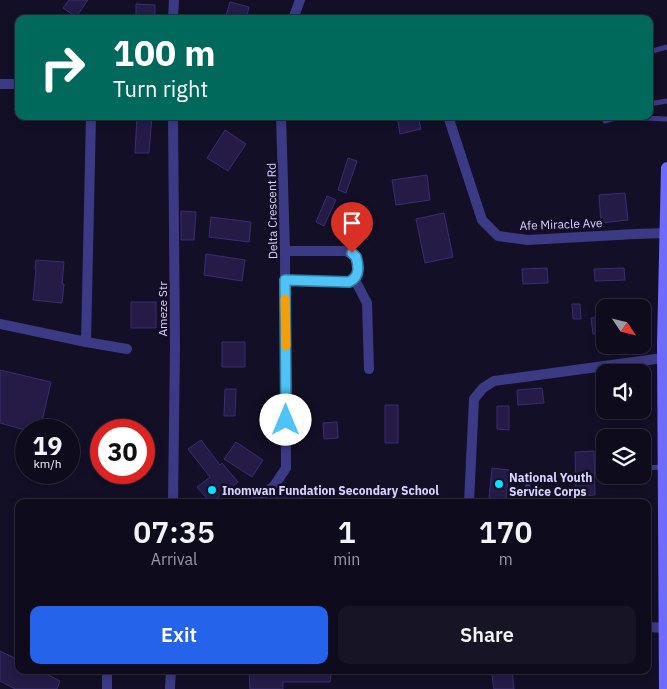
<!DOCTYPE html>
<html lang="en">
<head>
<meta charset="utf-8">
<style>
	:root { --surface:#0e0b1c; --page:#171425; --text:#f1f3f6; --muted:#9b9ba3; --line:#2e2b3b; --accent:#2563eb }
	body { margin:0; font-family:"IBM Plex Sans",sans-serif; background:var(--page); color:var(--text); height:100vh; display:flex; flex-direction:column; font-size:19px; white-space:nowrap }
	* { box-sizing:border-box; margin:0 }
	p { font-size:16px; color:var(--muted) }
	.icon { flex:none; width:28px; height:28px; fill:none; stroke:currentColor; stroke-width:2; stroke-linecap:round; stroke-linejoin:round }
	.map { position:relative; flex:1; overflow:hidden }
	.sheet { position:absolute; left:15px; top:499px; width:636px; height:175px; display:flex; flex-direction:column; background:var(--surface); border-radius:10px; box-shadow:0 2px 8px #0003,0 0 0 1px var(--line) }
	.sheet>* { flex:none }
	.hud { position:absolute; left:15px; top:15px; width:638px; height:105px; border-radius:10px; box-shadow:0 2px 8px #0003,0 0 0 1px var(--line); background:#00695c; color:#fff; overflow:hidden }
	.needle { width:32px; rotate:125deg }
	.controls { position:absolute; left:596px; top:299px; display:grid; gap:10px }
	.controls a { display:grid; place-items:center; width:55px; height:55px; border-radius:10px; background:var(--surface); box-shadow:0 2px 8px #0003,0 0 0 1px var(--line); font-size:25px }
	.speed { position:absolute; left:15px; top:419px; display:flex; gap:10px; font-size:25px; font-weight:700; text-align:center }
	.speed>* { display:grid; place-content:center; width:65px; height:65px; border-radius:50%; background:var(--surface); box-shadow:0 2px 8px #0003,0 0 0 1px var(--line); line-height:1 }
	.speed small { font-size:12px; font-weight:400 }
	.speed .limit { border:8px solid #d22; background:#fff; color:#111 }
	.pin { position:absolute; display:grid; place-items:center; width:42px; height:42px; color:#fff; margin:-51px -21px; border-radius:50% 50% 50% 0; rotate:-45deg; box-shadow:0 0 5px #0007 }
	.pin .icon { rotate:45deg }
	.me { position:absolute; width:55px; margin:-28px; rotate:0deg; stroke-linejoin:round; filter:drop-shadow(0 0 4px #0008) }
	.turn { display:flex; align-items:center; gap:18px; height:105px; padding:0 15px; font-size:22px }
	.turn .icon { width:65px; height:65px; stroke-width:2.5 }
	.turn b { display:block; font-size:35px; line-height:42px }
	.eta { display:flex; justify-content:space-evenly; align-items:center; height:85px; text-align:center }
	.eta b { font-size:30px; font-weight:600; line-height:35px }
	.button { display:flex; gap:10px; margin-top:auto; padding:10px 15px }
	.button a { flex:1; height:58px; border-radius:10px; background:var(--accent); color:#fff; font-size:20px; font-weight:600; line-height:58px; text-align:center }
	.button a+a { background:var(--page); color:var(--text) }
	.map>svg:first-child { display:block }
</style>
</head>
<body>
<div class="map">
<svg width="667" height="689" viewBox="0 0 667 689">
	<rect width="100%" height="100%" fill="#130f26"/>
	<!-- building -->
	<path fill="#241b47" stroke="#3b2d73" d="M69,0H88L76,17L63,8Z
		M230,2L249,7L246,19H225Z
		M136,4L155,5V19H136Z
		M137,116H152L149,153H135Z
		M397,116H418L421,129L400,134Z
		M225,130L246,144L228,171L207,158Z
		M348,158L357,161L346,193L338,190Z
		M427,175L430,200L396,205L392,180Z
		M625,193L628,220L601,223L599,195Z
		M327,196L336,200L324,226L316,222Z
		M181,211L196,212L194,240H181Z
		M444,213L453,257L425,263L416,219Z
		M211,217L251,222L249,242L209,237Z
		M206,254L245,260L242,281L204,275Z
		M36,260L64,262L62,284H64L62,303L33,300L36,269H35Z
		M547,268L548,283L523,284L522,269Z
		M624,268L625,280L595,281L594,269Z
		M131,302H156V328H131Z
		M572,304H580L581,319H573Z
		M605,317V333L593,334L591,318Z
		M222,342H245V367H222Z
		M0,370L51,382L40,430H25L0,423Z
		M542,388L544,403L518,405L517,390Z
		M225,389H236L235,416H224Z
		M385,405H398V443H385Z
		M497,406H509V430L497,429Z
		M337,422L338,438L324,439L323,423Z
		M201,440L220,465L222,463L238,482L212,502H210L197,487L210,477L188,449Z
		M236,442L263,460L252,477L224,459Z
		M594,451L595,495L576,496L575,452Z
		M492,468L509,470L506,500L489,498Z
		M284,484L302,497L299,502H265L278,491Z
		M0,651L19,660V670H39L60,681L57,689H15L0,681Z
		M249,670H332L330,682H283V689H250Z
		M491,670H512L514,689H494Z"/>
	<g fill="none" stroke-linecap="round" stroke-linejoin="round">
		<!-- lane -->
		<path stroke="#3d3a85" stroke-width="5" d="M649,52L667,47
			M649,104L667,101
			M641,116L644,118L667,119
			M605,121L622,116
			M642,468L664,467
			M525,502L529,479"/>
		<!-- street -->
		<path stroke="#3d3a85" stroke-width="10" d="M173,19L174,0
			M293,19L300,0
			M0,84H19
			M448,116L482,220L498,236L528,240L635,234L666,233
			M285,251H346L356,257L359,268L355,280L367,303L369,369
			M285,281L349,282L355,280
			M0,324L86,342L127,349
			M86,342L91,116
			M173,502L175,347L173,116
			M254,502L274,486L286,468L285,251L281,116
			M469,502L474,399L483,388L494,381L663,358
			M648,627L665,628
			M107,689V670
			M170,689L171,670"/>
		<!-- secondary -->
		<path stroke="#6f6bff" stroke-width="12" d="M665,689L663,343L667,168"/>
	</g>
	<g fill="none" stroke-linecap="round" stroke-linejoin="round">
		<!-- route casing -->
		<g stroke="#337fa1" stroke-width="12">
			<path id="route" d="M286,420L285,280L349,282C360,277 359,267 356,257L352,253"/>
		</g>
		<!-- route -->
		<use href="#route" stroke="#4fc3f7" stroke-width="9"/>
		<!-- slow -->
		<path stroke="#f59e0b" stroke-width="9" d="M285,299L286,346"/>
	</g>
	<!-- markers -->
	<g fill="#00e5ff" stroke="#130f26" stroke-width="2">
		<circle cx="499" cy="484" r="5"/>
		<circle cx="212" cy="490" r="5"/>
	</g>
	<g text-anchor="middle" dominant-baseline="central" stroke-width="5" stroke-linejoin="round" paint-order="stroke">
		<!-- street labels -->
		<g font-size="12" fill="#d9d4ff" stroke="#130f26">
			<text transform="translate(272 211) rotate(-91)">Delta Crescent Rd</text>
			<text transform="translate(561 224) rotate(-2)">Afe Miracle Ave</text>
			<text transform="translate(162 309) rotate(-90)">Ameze Str</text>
		</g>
		<!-- poi labels -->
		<g font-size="12" font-weight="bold" fill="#d9d4ff" stroke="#130f26" text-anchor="start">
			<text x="509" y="477">National Youth<tspan x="509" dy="14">Service Corps</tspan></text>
			<text x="222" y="490">Inomwan Fundation Secondary School</text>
		</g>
	</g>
</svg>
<div class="controls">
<a><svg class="needle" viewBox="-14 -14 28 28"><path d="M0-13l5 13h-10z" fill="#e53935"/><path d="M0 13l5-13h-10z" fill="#9b9ba3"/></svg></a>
<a><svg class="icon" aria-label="sound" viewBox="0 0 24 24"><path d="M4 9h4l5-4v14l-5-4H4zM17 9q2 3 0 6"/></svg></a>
<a><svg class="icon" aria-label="layers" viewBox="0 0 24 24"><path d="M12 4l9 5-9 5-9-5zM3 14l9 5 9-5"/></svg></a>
</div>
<div class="speed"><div>19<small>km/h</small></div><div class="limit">30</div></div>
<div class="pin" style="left:352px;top:253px;background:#d93025"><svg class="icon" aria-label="arrive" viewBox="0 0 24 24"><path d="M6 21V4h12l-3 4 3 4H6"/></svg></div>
<svg class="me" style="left:286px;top:420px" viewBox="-20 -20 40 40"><circle r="19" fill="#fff"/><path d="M0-13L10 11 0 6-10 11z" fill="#4fc3f7"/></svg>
<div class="hud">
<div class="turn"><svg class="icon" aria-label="right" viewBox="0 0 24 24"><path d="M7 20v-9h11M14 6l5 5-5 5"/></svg><div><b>100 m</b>Turn right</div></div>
</div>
<section class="sheet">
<div class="eta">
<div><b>07:35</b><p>Arrival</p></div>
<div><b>1</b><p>min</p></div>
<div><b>170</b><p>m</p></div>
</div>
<div class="button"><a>Exit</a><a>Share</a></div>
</section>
</div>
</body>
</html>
